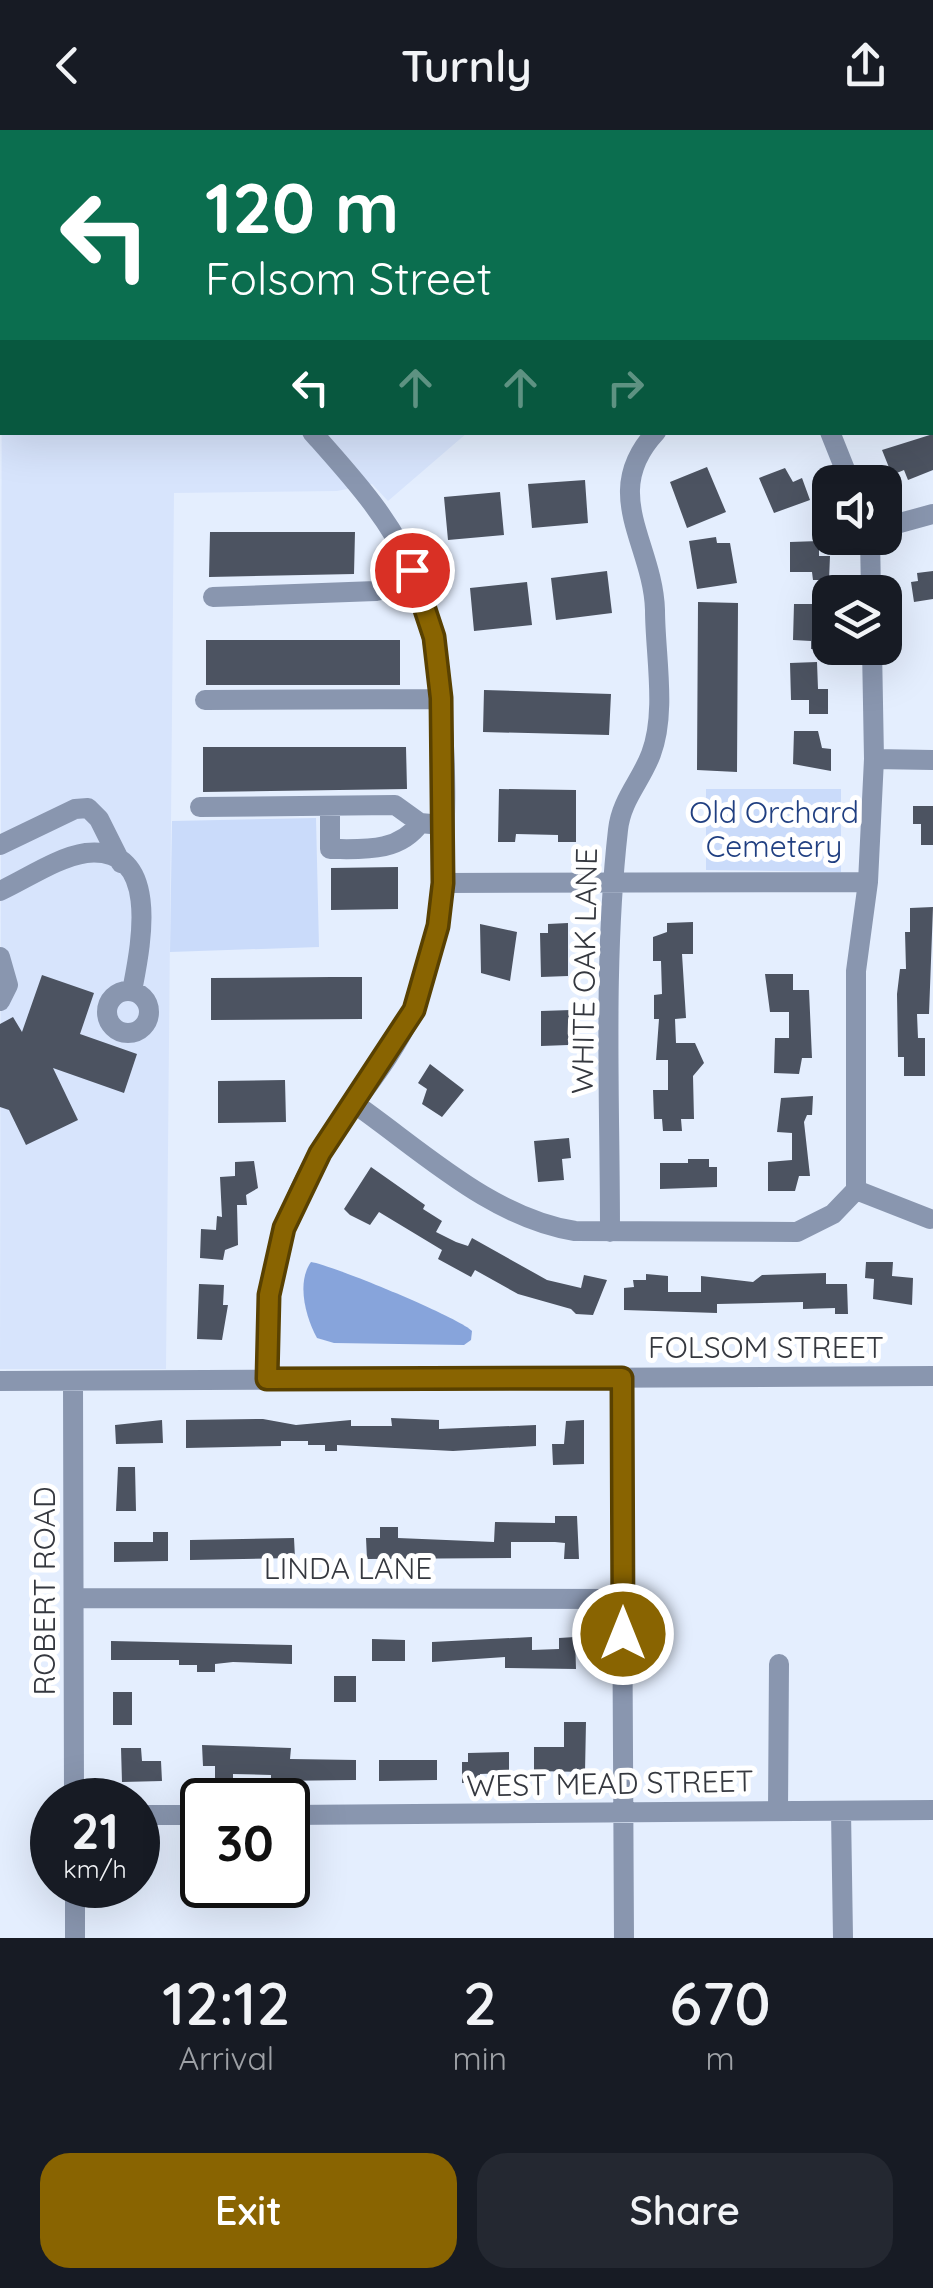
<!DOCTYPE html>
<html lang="en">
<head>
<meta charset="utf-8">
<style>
	:root { --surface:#171b24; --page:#242831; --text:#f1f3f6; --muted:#9ea1a6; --accent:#896401 }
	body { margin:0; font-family:Quicksand,sans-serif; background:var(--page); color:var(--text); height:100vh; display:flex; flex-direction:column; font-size:38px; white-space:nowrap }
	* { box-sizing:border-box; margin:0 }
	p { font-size:32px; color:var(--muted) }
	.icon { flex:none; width:55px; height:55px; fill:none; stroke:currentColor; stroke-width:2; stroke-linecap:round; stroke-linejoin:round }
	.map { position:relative; height:1808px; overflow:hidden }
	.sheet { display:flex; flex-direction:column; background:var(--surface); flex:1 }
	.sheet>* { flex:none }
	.guide { position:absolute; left:0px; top:0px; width:935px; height:305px; box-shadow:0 10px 40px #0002; background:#0b6e4f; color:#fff; overflow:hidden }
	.tools { position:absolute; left:812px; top:335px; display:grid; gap:20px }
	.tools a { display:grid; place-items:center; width:90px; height:90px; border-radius:20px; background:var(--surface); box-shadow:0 10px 40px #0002; font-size:50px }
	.speed { position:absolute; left:30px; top:1648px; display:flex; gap:20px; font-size:50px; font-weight:700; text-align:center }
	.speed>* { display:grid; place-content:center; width:130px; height:130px; border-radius:50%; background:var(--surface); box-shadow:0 10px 40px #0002; line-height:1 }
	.speed small { font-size:25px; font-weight:400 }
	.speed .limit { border:5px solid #111; border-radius:15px; background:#fff; color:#111 }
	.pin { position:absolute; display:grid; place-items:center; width:85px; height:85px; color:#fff; margin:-42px; border:5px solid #fff; border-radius:50%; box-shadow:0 2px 10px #0007 }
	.me { position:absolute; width:110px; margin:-55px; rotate:0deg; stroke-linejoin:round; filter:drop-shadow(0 0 8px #0008) }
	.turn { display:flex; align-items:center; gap:35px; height:210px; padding:0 40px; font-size:45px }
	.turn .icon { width:130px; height:130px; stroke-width:2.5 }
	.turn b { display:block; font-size:70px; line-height:85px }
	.lanes { display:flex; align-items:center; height:95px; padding:0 40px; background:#0003; justify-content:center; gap:50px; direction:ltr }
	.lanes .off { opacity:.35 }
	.eta { display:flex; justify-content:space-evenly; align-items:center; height:170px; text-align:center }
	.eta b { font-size:60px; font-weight:600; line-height:70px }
	.action { display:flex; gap:20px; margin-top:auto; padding:20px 40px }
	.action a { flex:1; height:115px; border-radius:30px; background:var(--accent); color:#fff; font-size:40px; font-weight:600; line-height:115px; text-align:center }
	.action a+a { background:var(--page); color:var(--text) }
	header { display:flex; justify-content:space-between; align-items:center; height:130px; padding:0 40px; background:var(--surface); font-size:45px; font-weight:600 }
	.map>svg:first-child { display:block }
</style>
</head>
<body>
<header><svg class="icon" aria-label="back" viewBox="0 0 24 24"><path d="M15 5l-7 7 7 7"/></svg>Turnly<svg class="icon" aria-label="share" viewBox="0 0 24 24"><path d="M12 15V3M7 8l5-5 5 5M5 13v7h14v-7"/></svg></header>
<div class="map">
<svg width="933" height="1808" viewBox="0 0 933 1808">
	<rect width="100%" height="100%" fill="#e4eefe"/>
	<!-- built -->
	<path fill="#d7e4fc" d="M112,0H724L109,2Z
		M2,97V302L467,303L388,371L372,354L337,361L174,363L166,1239H0Z"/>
	<!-- green -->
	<path fill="#cadbfa" d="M706,659H841V742L706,740Z
		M316,688L319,817L170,822L172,691Z"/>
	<!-- water -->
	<path fill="#87a4db" d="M311,1132C332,1135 458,1187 472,1201L471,1210L464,1215L334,1213L317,1208C306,1188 296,1153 311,1132Z"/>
	<!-- building -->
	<path fill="#4c5361" d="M933,304V340L908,350L904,340L892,345L882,320Z
		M707,337L726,382L687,398L670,352Z
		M785,338L793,352L802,348L810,370L774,383L759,348Z
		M585,350L588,393L532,398L528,354Z
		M500,362L504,405L448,410L444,367Z
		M210,402H355L354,444L209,447Z
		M716,407L717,413H730L737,453L697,459L689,411Z
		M819,411V426H830L829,450H813L812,442H790V412Z
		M607,441L612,483L556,490L551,448Z
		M933,441V469L914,472L911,452L918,451L917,443Z
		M527,452L532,495L474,501L470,458Z
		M698,472L738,473L737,642L697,640Z
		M794,474H821L824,493H828V519H811V511L793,510Z
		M206,510H400V555H206Z
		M817,532L818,559H828V584H809V570H791L790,533Z
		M484,560L611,564L609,605L483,602Z
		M794,601H818L822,618L831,619V641L793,634Z
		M203,617H406L407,659L203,662Z
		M499,659L576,660V712H558V705L516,704L515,712H498Z
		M913,676H933V715H921V694H913Z
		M398,737V779L331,780V738Z
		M933,777L929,884H917L918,908H925V946H904V927H898L897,864L900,839H906L905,802H910V778Z
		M693,792V824H682L686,888L675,889L676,913H695L704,933L693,946L694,989H681L682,1001H663L662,989H654L653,960H668V930H656L659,889H654V865L662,864L661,831H653V807L667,802V793Z
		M568,793V846L541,847L540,803H548V794Z
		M480,794L517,802L510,851L481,843Z
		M765,844H793V860H809L812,928H802L799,944L774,943L775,908H789V882H770Z
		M42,845L94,863L80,904L137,924L124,963L53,938L78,990L26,1015L9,980L0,977V894L13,887L22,902Z
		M332,847H362V889L211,890V848Z
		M571,880L568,915L541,916V881Z
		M430,934L464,960L442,987L422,974L427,959L418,953Z
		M285,950L286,992L218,993V951Z
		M813,966L812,985H807L804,992L810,1046H799L795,1061H768V1032L792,1030V1003L777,1002L781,968Z
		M569,1008L571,1028L562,1029L564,1050L538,1052L534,1011Z
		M688,1029H709V1037H717V1057L660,1059V1033H688Z
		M254,1031L258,1058L246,1065L247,1075H237L238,1115L225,1120L223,1130L200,1128L201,1099L216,1100L217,1086L222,1087L220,1047L235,1046V1032Z
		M371,1037L425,1075L423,1079L442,1091L436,1102L456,1112L468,1116L472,1108L547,1150L581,1158L584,1145L607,1150L593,1185L576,1184L571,1179L518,1164L475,1140L471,1147L438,1129L442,1120L379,1082L370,1095L350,1085L344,1079Z
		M866,1132H893L892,1146L913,1148L912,1175L873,1169L874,1149L865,1148Z
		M826,1143V1154H847L848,1184H835V1178L803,1179V1172L717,1174V1183L624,1180V1158L634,1157L633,1150H646V1144L668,1146V1162H701V1146L753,1152L762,1145Z
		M199,1154L224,1155L223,1175H228L222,1210L197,1209Z
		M391,1288L439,1290V1299L536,1295V1316L453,1321L337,1315V1321H325V1315H308V1311H281V1316L186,1318V1290L263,1289L296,1295L351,1290V1296H392Z
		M162,1290L163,1313L116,1314L115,1295Z
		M584,1290V1334L553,1335L552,1314H564L566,1291Z
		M118,1337H135L136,1381H116Z
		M555,1386H577L579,1429H564L565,1413L555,1412H511V1428L367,1429L366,1408H380V1397H398V1408L494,1412L495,1392L555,1393Z
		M153,1402H168V1431L114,1432V1412H153Z
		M294,1408L295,1428L190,1430V1410Z
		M532,1507V1520L559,1519V1508L575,1507L576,1539L505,1538V1527L432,1532V1512Z
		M372,1509L405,1510V1531H372Z
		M111,1511L292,1515V1534L233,1532L215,1534V1542H197V1535H179V1530H111Z
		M334,1546H356V1572H334Z
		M113,1562H132V1595H113Z
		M564,1592H586L585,1642L534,1641V1617H564Z
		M202,1615L291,1618L290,1629L356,1630V1650L271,1651V1645L233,1644V1650H215V1636H203Z
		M121,1618H141L142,1631H161L162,1651L122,1652Z
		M509,1622V1643L480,1644V1652L462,1653V1632H468V1623Z
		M379,1630H437V1650L379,1651Z"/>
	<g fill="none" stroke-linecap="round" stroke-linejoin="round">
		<!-- path -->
		<path stroke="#adb5c2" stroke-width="2.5" stroke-dasharray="8 8" stroke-linecap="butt" d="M130,2L133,0
			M0,119L2,117"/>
		<!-- minor -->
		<path stroke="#8996af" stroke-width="20" d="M224,0H229
			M879,2V0
			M932,70H933
			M0,235L2,238
			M830,302L850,352
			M885,397L933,384
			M870,408L871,462
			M213,467L376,461L417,452
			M205,570L441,569
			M874,629L933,630
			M330,676V719C362,719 399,723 420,693
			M200,677L395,675L420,693L442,695
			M0,715L75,679L88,678L99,689L121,733
			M443,753L868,752
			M0,761C26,749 58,727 86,723C163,715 140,819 132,861
			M0,827L8,855L0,871
			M107 882a21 21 0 1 1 42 0a21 21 0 1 1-42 0Z
			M355,974C422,1021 492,1088 575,1101L797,1102L833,1084L856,1060V841L868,752L874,629L872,518
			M856,1060L930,1089
			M610,1102C610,969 603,832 618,700C621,670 641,651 651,624C667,582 655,524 655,480C653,413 599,363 656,302
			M621,1248L624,1808
			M267,1249C266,1168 275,1094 319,1024C350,975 392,931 415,877C457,778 454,543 414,444C391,389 351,346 312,302
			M0,1251L933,1246
			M73,1251L74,1670
			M74,1468L623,1469
			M778,1681L779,1534
			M841,1681L843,1808
			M138,1685H202
			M288,1685L933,1680
			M75,1755V1808"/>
		<!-- major -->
		<path stroke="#3a4f78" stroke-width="25" d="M90,2L93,0
			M0,80L2,78"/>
	</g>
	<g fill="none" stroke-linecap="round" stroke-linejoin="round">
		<!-- route casing -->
		<g stroke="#594101" stroke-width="25">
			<path id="route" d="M412,440L434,507L441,568L443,753L438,796L414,880L320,1023L284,1098L269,1165L267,1249L622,1248L623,1504"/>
		</g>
		<!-- route -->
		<use href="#route" stroke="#896401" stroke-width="18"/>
	</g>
	<g text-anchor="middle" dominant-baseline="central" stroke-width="10" stroke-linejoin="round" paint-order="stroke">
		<!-- park labels -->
		<g font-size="30" fill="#203f81" stroke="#fff">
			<text x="774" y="682">Old Orchard<tspan x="774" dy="34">Cemetery</tspan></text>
		</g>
		<!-- street labels -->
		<g font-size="30" fill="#35383f" stroke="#fff">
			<text transform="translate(584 841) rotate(-89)">WHITE OAK LANE</text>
			<text x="766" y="1217">FOLSOM STREET</text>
			<text x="348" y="1438">LINDA LANE</text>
			<text transform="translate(44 1461) rotate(-90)">ROBERT ROAD</text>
			<text transform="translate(610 1653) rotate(-1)">WEST MEAD STREET</text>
		</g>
	</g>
</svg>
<div class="tools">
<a><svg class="icon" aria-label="sound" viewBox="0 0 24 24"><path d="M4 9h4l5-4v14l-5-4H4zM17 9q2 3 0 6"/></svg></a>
<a><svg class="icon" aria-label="layers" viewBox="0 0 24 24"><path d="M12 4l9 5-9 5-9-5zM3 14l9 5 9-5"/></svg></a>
</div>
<div class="speed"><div>21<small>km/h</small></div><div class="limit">30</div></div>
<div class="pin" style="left:412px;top:440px;background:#d93025"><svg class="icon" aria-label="arrive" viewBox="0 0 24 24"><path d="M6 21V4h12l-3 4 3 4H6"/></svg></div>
<svg class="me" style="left:623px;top:1504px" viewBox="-20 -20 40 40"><circle r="17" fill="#896401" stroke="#fff" stroke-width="3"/><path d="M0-11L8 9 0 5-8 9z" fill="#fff"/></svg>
<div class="guide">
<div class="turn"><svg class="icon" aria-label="left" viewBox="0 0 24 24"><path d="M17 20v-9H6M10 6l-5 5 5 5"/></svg><div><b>120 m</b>Folsom Street</div></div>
<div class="lanes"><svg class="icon" aria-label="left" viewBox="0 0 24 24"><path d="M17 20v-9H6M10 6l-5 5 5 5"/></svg><svg class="icon off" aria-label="ahead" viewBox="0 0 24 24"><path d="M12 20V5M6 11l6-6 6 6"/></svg><svg class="icon off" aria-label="ahead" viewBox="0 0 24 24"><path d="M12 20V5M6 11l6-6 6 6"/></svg><svg class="icon off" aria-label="right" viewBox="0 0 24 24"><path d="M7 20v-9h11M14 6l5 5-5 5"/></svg></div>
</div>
</div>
<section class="sheet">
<div class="eta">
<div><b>12:12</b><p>Arrival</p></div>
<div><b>2</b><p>min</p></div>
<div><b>670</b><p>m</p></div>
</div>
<div class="action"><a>Exit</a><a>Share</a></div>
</section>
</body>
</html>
